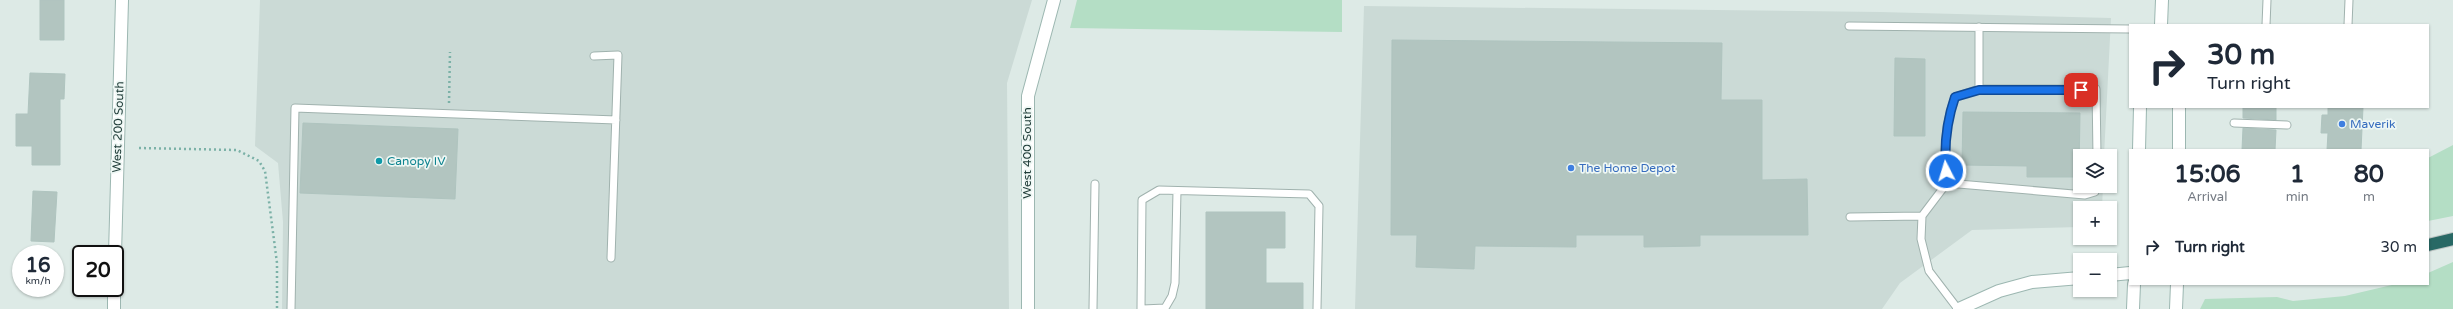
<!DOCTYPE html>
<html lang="en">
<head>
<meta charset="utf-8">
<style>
	:root { --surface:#fff; --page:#f6f6f7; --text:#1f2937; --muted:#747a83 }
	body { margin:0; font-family:"Varela Round",sans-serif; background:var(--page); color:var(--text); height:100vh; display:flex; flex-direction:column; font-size:15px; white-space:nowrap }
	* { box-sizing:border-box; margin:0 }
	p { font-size:13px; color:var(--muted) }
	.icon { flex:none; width:22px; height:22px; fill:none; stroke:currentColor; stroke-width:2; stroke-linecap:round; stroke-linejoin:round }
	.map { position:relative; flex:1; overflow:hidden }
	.side { position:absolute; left:2129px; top:149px; width:300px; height:136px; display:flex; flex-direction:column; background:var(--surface); border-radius:0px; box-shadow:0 1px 3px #0004 }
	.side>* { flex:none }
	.top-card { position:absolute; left:2129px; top:24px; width:300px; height:84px; border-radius:0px; box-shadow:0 1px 3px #0004; background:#fff; color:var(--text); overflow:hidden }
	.fabs { position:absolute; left:2073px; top:149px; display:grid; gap:8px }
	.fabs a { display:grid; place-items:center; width:44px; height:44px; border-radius:0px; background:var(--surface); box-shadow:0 1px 3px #0004; font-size:20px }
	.speed { position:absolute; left:12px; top:245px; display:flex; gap:8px; font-size:20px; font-weight:700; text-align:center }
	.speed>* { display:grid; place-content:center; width:52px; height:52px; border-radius:50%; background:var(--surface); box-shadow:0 1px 3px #0004; line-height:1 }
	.speed small { font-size:10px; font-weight:400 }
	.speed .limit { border:2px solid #111; border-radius:6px; background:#fff; color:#111 }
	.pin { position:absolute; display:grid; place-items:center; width:34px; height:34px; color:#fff; margin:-17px; border-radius:8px; box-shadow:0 2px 6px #0006 }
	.me { position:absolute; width:44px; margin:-22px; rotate:355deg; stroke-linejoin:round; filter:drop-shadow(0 0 3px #0008) }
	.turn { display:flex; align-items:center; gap:14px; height:84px; padding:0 12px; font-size:18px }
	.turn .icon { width:52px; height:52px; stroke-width:2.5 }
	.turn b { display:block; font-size:28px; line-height:34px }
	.eta { display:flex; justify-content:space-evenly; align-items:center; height:68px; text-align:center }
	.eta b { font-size:24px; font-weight:700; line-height:28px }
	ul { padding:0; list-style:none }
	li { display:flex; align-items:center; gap:12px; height:60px; padding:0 12px }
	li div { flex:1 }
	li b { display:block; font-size:15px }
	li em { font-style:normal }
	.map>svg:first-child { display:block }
</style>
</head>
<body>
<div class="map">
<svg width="2453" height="309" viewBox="0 0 2453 309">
	<rect width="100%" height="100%" fill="#ddeae6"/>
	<!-- built -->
	<path fill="#cbdad6" d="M260,0H1032L1007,83L1009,309H282L283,222L278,163L255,146Z
		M1364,6L1880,12L2111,18L2104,156H2080V186H2103L2102,208H2080V227L1972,230L1900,283L1882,309H1355Z"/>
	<!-- green -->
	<path fill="#b4dec5" d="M1077,0H1342V32L1070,28Z
		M2453,145V216L2428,221V158Z
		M2453,262V309H2200L2205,299L2277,297L2293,301L2345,296L2396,284H2428V273Z"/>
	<!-- building -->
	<path fill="#b2c5c0" stroke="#afc4bf" d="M40,0H64V40H40Z
		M1392,40L1722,43L1721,100H1762V180L1807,179L1808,235H1700V246L1644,247V235H1576V247L1475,246L1474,269L1416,267L1417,235H1391Z
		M1895,58L1925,59V136H1894Z
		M30,73L65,74L64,99H60V165H32V146H16V114H28Z
		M2243,107H2276V120L2243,118Z
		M2328,107H2363L2361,150H2327L2328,133H2321L2322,115H2328Z
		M1963,112L2080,113L2079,171L2073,177H2027V166L1962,165Z
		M303,123L458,129L455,199L300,193Z
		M2243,128L2276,130L2275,150H2242Z
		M33,191L57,192L54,242L31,241Z
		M1206,212H1285V248H1266V283H1303V309H1206Z"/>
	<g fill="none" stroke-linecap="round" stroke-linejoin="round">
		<!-- lane casing -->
		<g stroke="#a0b2ae" stroke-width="9">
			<path id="lane" d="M2266,25L2267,0
				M2348,25L2349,0
				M1849,26L2130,29
				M1979,27V89H2096L2097,156
				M594,56L618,55L611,258
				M2234,123L2287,125
				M1947,183C1944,151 1944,128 1955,97L1979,89
				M1850,217L1922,216
				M291,309L295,108L616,120
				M1093,309L1095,184
				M1141,309L1142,200L1159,190L1309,194L1319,206L1317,309
				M1143,309L1165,308L1172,296L1175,283L1177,191
				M1958,309L1929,271L1921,239L1922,216L1947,183L2085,195L2095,192L2096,186"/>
		</g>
		<!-- secondary casing -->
		<g stroke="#9cb7b1" stroke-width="14">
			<path id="secondary" d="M2161,25L2162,0
				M2139,150L2140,107
				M2179,150V107
				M115,254L122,0
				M2110,275L2130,273
				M114,309V288
				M1028,309V96L1054,0
				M1959,309L1999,291L2032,282L2080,278
				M2133,309L2134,284
				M2176,309L2177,284"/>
		</g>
		<!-- highway casing -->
		<g stroke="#bcc4c3" stroke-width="14">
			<path id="highway" d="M2428,245L2453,239"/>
		</g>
		<!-- path -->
		<path stroke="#7bb1a7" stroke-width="2.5" stroke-dasharray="2 3" stroke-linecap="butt" d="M449,103L450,52
			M139,148L237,150L259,161L265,171L277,263V309"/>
		<!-- lane -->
		<use href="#lane" stroke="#fff" stroke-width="7"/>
		<!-- secondary -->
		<use href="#secondary" stroke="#fff" stroke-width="12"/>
		<!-- highway -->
		<use href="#highway" stroke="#286965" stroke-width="12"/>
	</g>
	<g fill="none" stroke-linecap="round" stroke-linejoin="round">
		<!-- route casing -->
		<g stroke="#114b97" stroke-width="10">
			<path id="route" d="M1946,171C1944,145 1946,123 1955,97L1979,90H2081"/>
		</g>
		<!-- route -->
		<use href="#route" stroke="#1a73e8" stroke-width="7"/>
	</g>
	<!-- markers -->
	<g fill="#3f7fe0" stroke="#eef7f4" stroke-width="1.5">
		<circle cx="2342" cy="124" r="4"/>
		<circle cx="1571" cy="168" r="4"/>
	</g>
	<circle fill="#0f9aa8" stroke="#eef7f4" stroke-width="1.5" cx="379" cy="161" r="4"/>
	<g text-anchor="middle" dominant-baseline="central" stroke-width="3.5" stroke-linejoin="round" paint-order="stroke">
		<!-- shop labels -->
		<g font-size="12" fill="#366cbe" stroke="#eef7f4" text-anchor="start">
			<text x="2350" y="124">Maverik</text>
			<text x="1579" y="168">The Home Depot</text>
		</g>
		<!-- street labels -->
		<g font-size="12" fill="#1e3b37" stroke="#eef7f4">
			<text transform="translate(118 127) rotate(-88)">West 200 South</text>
			<text transform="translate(1027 153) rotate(-90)">West 400 South</text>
		</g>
		<!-- culture labels -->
		<g font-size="12" fill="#0d838f" stroke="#eef7f4" text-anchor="start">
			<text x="387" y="161">Canopy IV</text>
		</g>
	</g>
</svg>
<div class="fabs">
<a><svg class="icon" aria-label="layers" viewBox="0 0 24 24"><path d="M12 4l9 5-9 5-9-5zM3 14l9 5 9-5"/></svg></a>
<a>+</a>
<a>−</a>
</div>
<div class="speed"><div>16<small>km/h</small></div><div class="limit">20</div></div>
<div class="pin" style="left:2081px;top:90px;background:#d93025"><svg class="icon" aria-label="arrive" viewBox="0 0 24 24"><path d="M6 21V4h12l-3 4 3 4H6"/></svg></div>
<svg class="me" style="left:1946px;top:171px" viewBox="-20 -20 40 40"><circle r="17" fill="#1a73e8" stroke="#fff" stroke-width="3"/><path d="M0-11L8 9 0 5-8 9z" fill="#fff"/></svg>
<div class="top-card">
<div class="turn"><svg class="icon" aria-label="right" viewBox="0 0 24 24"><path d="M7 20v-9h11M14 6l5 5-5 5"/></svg><div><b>30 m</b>Turn right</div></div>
</div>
<section class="side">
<div class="eta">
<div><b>15:06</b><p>Arrival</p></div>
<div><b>1</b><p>min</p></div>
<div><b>80</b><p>m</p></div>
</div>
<ul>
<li><svg class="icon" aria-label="right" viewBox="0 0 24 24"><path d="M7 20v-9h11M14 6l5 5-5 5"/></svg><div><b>Turn right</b></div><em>30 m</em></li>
</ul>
</section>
</div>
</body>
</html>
